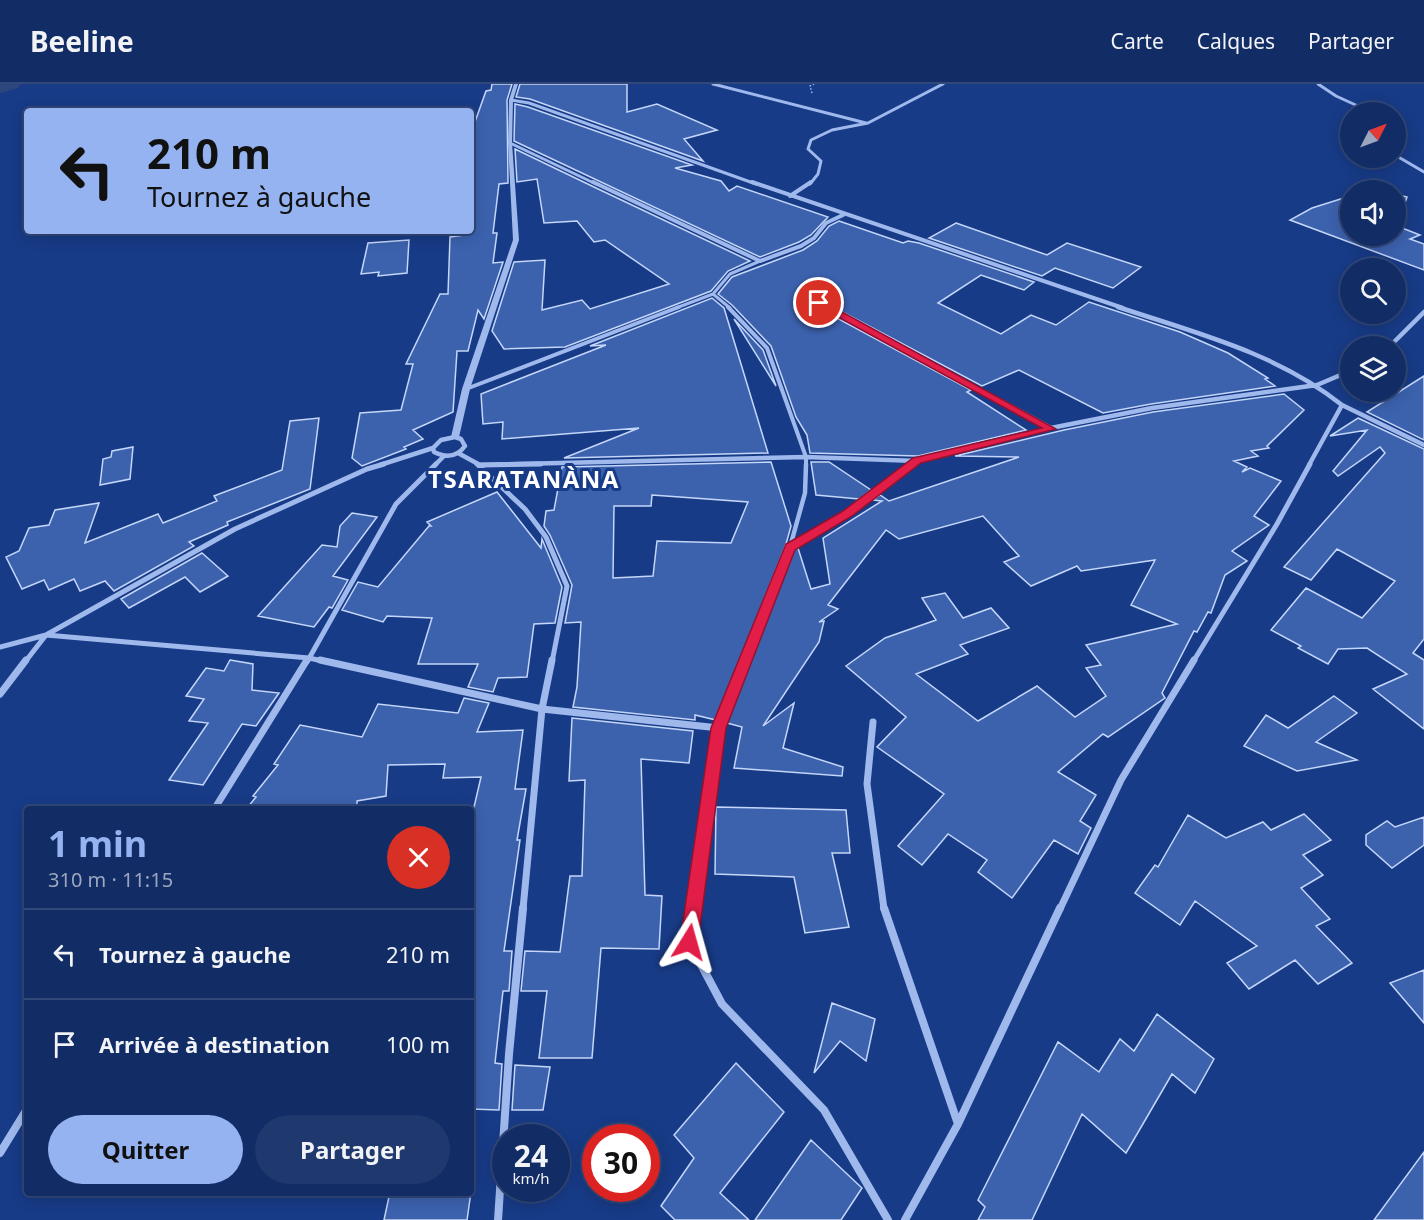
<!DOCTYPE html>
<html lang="fr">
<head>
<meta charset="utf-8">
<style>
	:root { --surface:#122c65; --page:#1f386e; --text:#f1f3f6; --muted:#9ca7bf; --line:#314879; --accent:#95b2f1 }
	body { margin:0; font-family:"Noto Sans",sans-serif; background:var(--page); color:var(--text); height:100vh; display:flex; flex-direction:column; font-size:22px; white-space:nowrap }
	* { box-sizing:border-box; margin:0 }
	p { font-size:20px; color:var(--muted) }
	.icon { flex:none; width:33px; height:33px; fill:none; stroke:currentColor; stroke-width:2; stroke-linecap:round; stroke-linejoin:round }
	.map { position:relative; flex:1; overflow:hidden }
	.drawer { position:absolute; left:24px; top:722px; width:450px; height:390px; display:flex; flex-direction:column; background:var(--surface); border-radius:6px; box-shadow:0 3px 15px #0003,0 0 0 2px var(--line) }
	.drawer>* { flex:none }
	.hud { position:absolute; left:24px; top:24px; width:450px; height:126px; border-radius:6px; box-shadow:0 3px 15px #0003,0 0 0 2px var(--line); background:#95b2f1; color:#111; overflow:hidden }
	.needle { width:39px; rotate:48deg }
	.buttons { position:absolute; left:1340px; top:18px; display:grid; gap:12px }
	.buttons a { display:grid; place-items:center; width:66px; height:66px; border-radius:50%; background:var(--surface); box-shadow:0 3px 15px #0003,0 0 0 2px var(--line); font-size:30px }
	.speed { position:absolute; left:492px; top:1040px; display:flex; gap:12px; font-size:30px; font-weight:700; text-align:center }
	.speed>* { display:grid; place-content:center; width:78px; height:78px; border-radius:50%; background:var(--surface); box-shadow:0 3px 15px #0003,0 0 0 2px var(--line); line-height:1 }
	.speed small { font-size:15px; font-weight:400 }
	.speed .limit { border:9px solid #d22; background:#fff; color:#111 }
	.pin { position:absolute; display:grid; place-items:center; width:51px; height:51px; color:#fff; margin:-26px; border:3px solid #fff; border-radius:50%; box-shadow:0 2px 6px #0007 }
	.me { position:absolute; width:66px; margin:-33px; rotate:8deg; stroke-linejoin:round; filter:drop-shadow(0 0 4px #0008) }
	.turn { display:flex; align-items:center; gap:21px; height:126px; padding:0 24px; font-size:27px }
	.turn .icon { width:78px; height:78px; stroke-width:2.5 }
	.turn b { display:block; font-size:42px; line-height:51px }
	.round { display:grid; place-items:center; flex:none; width:63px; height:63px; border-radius:32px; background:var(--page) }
	.overview { display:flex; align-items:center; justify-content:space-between; height:102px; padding:0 24px }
	h1 { font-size:36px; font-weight:700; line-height:45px; color:var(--accent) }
	.action { display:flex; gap:12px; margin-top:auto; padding:12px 24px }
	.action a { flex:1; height:69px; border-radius:36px; background:var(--accent); color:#111; font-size:24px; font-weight:700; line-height:69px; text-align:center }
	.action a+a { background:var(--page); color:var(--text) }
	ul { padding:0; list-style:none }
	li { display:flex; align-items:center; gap:18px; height:90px; padding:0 24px; border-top:2px solid var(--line) }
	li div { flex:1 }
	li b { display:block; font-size:22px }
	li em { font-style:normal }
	header { display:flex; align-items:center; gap:36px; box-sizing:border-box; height:84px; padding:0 30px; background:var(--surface); border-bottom:2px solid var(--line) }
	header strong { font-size:28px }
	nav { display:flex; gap:33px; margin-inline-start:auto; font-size:21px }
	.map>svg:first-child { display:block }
</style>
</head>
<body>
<header>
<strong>Beeline</strong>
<nav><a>Carte</a><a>Calques</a><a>Partager</a></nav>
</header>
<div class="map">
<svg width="1424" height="1136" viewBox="0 0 1424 1136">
	<rect width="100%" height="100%" fill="#183b87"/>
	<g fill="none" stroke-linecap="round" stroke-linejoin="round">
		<!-- river -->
		<path fill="#2c467e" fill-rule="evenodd" d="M0,0H21L18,4L0,9Z"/>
	</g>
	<!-- building -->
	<path fill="#3c62ae" stroke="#c4d6f9" stroke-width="1.5" fill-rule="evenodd" d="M492,0H512L507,16L508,99L499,100L493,149H497L493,179L503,178L484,235L478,226L468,267H457L453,328L413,346L423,355L404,363L406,365L362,382L352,374L360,329L401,326L413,280H406L440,210H448L450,153L471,150V49L486,7L491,6Z
		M520,0H627V28L657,20L717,46L684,55L703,77L530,15L516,13Z
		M515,20L528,23L692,81L675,84L721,97L729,107L737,102L828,133L811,151L799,158L760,173L514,57Z
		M515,65L594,103L750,177L728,187L711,207L565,263L504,265L492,247L514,178L545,176L542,226L582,216L590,225L669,200L605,156L594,158L577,137L544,139L537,95L517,98Z
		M1395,110L1407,113L1397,142L1420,151L1410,155L1424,160V186L1290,136L1312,124L1350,112V152H1395Z
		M839,137L903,159L908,157L919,159L1034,198L1024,206L981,191L938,219L1001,250L1031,231L1056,241L1089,218L1180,248L1228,269L1268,294L1265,295L1275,302L1151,320L1103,329L1019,286L982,302L818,215L815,221L824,227L971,306L967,308L1026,346L918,372L810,369L807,351L796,333L771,262L732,221L718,210L732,193L803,166L817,157L829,142Z
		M956,139L1047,171L1067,159L1141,183L1113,204L1055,184L1042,192L929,154Z
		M409,156L407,189L378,192L379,188L361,190L368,159Z
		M712,214L724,224L768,369L564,374L639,344L502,355L503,338L483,340L481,310L606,261L590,262Z
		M734,235L763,266L776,302Z
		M1424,292V356L1367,328Z
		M1284,310L1304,326L1267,362L1269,364L1251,367L1258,372L1234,377L1247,383L1242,388L1250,384L1281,397L1254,432L1269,441L1232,467L1247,477L1225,491L1211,529L1208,528L1197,548L1194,547L1162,609L1165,614L1108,653L1103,650L1058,688L1096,711L1080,737L1091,744L1078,770L1054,756L1012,814L978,788L987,776L948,750L922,781L898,762L944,710L877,663L906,633L846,582L885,554L936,536L922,514L945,509L963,534L991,524L1009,544L960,561L968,570L916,590L978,637L1037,602L1075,633L1106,612L1086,584L1101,581L1086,561L1177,540L1131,521L1155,476L1081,487L1077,482L1031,502L1004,478L1019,472L983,432L899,455L886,446L828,521L838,525L819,538L824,537L819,558L763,642L794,619L783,664L843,683L842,692L734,684L742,643L727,639L794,466L798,464L811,505L830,500L823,454L882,417L873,416L880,411L889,417L1019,373L955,372L1064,346L1153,328Z
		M319,334L310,405L227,438L228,441L189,458L194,462L114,507L105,497L80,507L74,495L49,506L44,496L22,505L6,473L19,467L29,444L49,441L55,426L99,419L85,459L158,430L163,439L217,417L214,412L282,386L290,337Z
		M1358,334L1424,365V555L1413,569L1424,576V645L1373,605L1407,590L1367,564L1338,565L1328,580L1298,564L1301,562L1271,546L1306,504L1362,534L1395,497L1337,465L1311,496L1284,483L1385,369L1380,363L1338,392L1333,387L1367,346L1330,352Z
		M133,363L130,395L100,401L103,375L111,373L112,367Z
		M771,378L791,442L786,460L716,636L695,631V636L573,623L577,603L581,538L565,539L572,501L550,451L544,442L546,427L554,426L562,383ZM652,411L748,418L731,459L657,457L653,492L613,494L614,422H651Z
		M811,378H829L871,406L859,415L816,411Z
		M497,408L541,464L542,455L562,503L555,539L534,540L527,593L498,594L493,608L468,603L478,580H418L432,534L387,532L383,538L342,526L358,498L378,503L429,442H431L427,438Z
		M352,429L377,433L333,492L348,496L332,524L329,523L314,543L258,532L322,461L337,463L340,442Z
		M202,469L228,492L200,508L185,493L129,524L121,515Z
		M230,576L253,580L252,606L279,609L256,642L242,640L203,701L169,696L208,639L189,637L204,615L186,612L206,584L224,587Z
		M1334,612L1357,629L1316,658L1357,676L1297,687L1244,662L1266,631L1288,644Z
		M464,614L489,619L477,648L523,646L515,705H526L517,756H520L504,867H512L509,907H503L495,979L502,980L499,1026L471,1025V736L481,693L443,694L445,680L388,681L386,712L357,717V724H247L256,713L253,712L278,681L274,680L300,641L362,653L378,620L458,629Z
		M572,634L693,647L689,679L641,675L645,811L662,812L659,865L601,864L592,974H539L547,907H521L525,867L560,868L570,792H582L585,696L569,697Z
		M716,723L846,726L850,769H832L849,843L805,849L794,793L715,790Z
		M1304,730L1331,756L1303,771L1323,791L1301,804L1330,835L1316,842L1352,879L1318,900L1295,876L1249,905L1227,879L1257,862L1195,817L1180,841L1135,809L1155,781L1158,783L1188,731L1226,754L1263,738L1271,746Z
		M1424,733V761L1392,784L1366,761V751L1387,737L1395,743Z
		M1424,886V939L1390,899Z
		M832,919L875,935L866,977L840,957L814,989Z
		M1157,930L1214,975L1195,1009L1172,990L1126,1069L1082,1030L1032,1136H978L985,1123L978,1116L1058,958L1099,988L1120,955L1134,967Z
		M736,979L784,1028L720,1109L749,1136H675L661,1122L694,1074L674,1051Z
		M515,981L550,983L543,1026H512Z
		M811,1056L862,1104L841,1136H755Z
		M1424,1068V1136H1374Z
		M390,1108H471L467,1136H384Z"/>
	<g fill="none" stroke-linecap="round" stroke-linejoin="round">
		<!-- path -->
		<path stroke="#9fb9ed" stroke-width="1.5" stroke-dasharray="1.5 2" stroke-linecap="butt" d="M812,9L810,2L814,0"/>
		<!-- pedestrian-far2 -->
		<path stroke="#9fb9ed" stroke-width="3" d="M713,210L730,224
			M676,224L713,210L730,190L760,177"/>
		<!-- pedestrian-far1 -->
		<path stroke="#9fb9ed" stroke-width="4" d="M728,223L767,264L806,373V381
			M466,305L679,223"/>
		<!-- pedestrian -->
		<path stroke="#9fb9ed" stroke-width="4.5" d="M790,463L805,409L806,380"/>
		<!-- minor-far5 -->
		<path stroke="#9fb9ed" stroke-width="3" d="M713,0L866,39
			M1318,0L1336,12L1371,28
			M511,16L529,19L756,100
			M510,59L596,100
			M1395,71L1424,88
			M810,100L818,90L821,77L808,65L811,56L832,46L868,39L943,0"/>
		<!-- minor-far4 -->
		<path stroke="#9fb9ed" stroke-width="4" d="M593,98L760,177L801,162L814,154L826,139L843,131
			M752,98L1123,224
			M790,112L811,98
			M819,219L829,224"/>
		<!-- minor-far3 -->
		<path stroke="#9fb9ed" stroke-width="4.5" d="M826,223L1051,344
			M1118,223C1196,249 1277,269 1342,321L1309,381
			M1390,262L1424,228
			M1342,321L1424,361
			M455,353L461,355L465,362C457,373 446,374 434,368L433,364L441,356Z
			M458,369L480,381
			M380,381L433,364
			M435,381L444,372
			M480,381L806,373L917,377
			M912,381L917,377L1051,344L1152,324L1317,301L1350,287"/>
		<!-- minor-far2 -->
		<path stroke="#9fb9ed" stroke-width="5" d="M477,380L525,425L546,453L567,502L552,578
			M480,381L541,380
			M0,563L46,551L309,574L327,578
			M25,578L46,551L235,445L367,385L384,380
			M307,578L396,420L436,380
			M745,578L790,463L848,429L914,380
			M1193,578L1277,440L1310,380"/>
		<!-- minor-far1 -->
		<path stroke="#9fb9ed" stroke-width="7" d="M320,576L542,625L719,644
			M0,610L26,576
			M873,638L867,700L884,825
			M215,724L307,576
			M523,825L542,625L552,576
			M694,825L719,644L746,576
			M1060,825L1121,696L1194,576"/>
		<!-- minor -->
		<path stroke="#9fb9ed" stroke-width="8" d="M694,824L689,858L722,920L824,1026L888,1136
			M884,824L958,1040
			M0,1069L27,1025
			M498,1136L509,970L523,824
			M905,1136L958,1040L1060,824"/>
		<!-- tertiary -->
		<path fill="#9fb9ed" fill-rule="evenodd" d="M514,0H518L513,16L512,59L519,156L470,305L459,353L455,355L451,353L462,305L513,156L508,59L509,16Z"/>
	</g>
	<!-- route -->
	<path fill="#e11d48" stroke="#92132f" stroke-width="1.5" d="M816,217H822L1056,345L921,379L852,432L795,466L726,644L698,858L696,864L689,867L683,864L680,858L711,644L786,460L843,427L913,374L1042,344L816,221Z"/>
	<g text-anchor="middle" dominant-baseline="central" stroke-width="6" stroke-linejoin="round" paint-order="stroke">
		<!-- district labels -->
		<g font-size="24" font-weight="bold" letter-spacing="1.5" fill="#fff" stroke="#183b87">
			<text x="524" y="394">TSARATANÀNA</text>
		</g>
	</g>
</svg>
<div class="buttons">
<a><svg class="needle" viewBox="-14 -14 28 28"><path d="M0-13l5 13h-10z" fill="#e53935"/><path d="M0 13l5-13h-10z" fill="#9ca7bf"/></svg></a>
<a><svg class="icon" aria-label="sound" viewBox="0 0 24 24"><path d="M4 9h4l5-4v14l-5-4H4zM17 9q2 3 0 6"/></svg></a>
<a><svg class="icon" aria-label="search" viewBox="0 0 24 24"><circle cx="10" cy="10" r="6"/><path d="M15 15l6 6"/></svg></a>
<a><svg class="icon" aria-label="layers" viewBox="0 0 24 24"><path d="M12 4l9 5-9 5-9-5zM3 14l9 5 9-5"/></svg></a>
</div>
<div class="speed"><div>24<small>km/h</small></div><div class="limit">30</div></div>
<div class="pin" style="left:819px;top:219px;background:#d93025"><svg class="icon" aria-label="arrive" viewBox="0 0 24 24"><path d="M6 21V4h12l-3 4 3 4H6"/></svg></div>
<svg class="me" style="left:689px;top:858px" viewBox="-20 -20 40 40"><path d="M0-17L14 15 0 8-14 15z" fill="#e11d48" stroke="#fff" stroke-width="4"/></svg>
<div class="hud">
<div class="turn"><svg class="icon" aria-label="left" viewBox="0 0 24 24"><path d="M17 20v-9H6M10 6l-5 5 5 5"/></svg><div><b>210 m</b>Tournez à gauche</div></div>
</div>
<section class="drawer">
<div class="overview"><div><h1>1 min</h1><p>310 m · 11:15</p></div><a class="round" style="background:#d93025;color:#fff"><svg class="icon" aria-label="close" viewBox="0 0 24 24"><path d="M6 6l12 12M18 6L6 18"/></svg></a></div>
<ul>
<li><svg class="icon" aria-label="left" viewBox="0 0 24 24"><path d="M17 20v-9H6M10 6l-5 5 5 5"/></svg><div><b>Tournez à gauche</b></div><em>210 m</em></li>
<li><svg class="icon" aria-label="arrive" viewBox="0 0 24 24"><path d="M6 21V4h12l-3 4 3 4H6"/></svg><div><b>Arrivée à destination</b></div><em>100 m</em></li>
</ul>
<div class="action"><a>Quitter</a><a>Partager</a></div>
</section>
</div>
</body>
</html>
